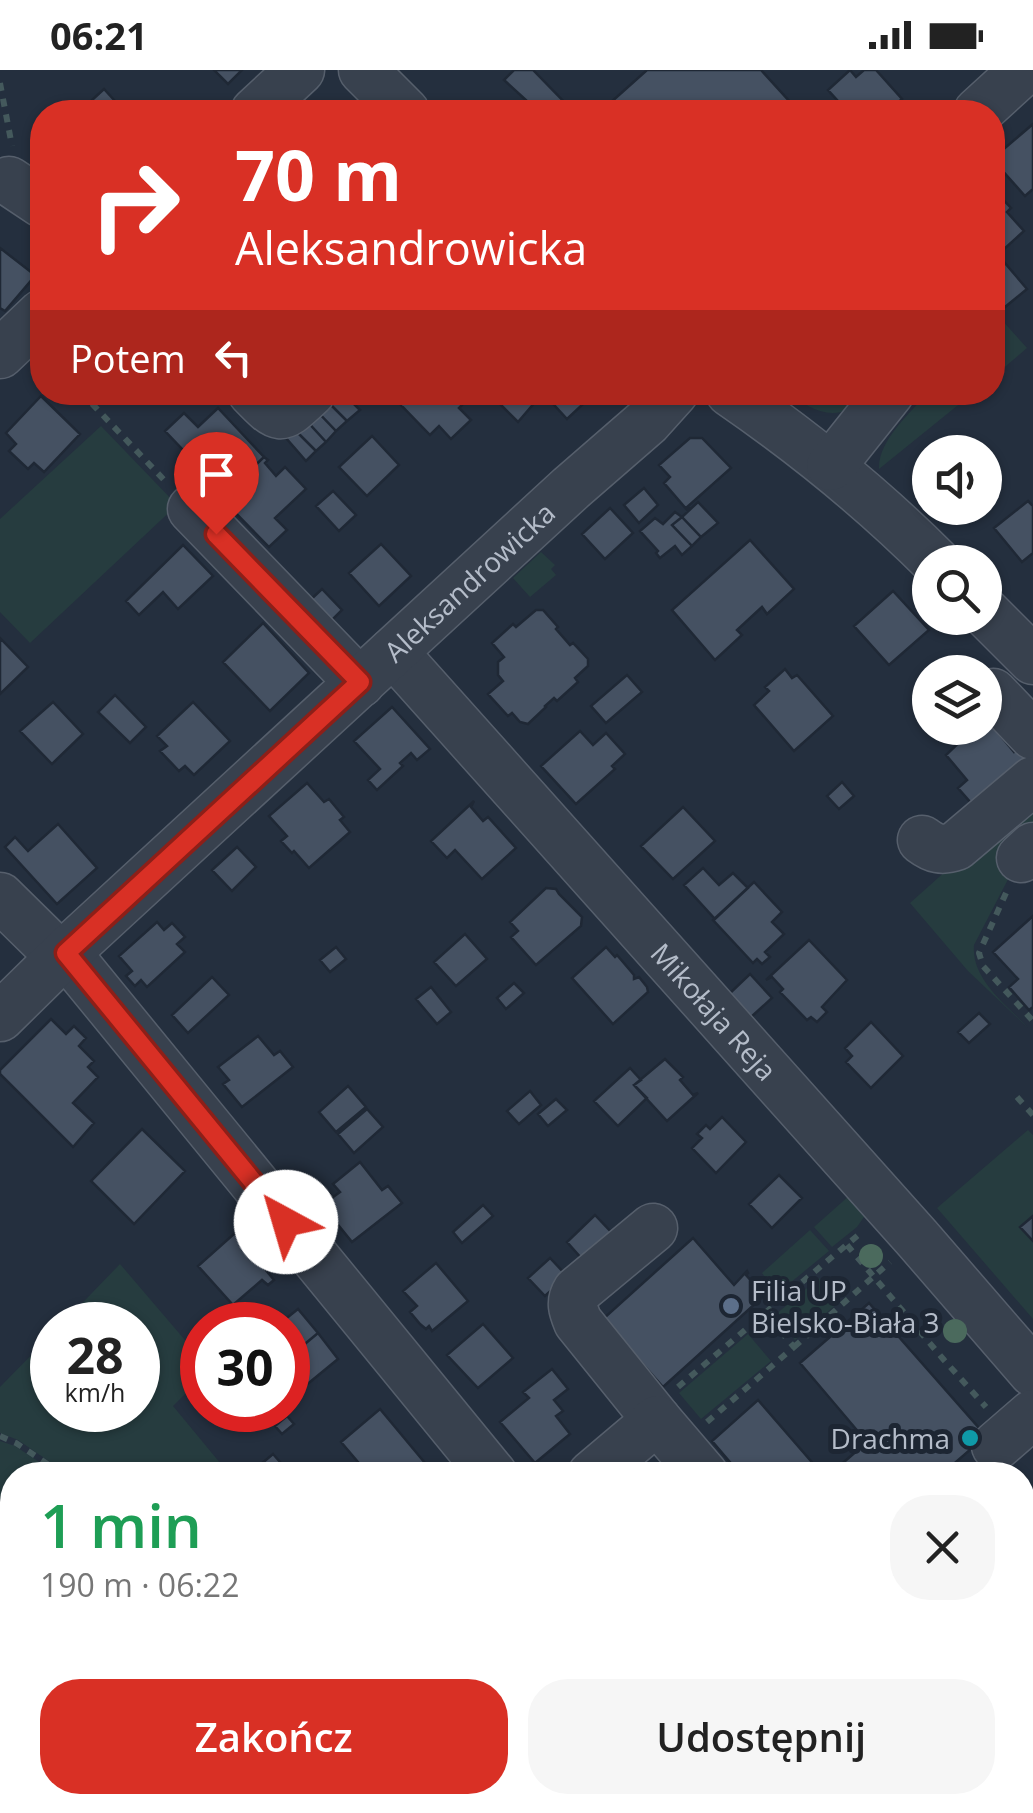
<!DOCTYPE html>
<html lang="pl">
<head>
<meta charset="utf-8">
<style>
	:root { --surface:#fff; --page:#f6f6f6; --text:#222; --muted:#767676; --accent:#d93025 }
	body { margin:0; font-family:"Open Sans",sans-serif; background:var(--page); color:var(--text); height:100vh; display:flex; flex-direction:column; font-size:38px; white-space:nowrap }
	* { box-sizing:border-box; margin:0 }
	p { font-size:32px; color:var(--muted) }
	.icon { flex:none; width:55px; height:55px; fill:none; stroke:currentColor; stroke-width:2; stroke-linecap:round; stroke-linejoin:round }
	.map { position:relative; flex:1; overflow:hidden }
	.panel { position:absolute; left:0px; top:1392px; width:1035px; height:352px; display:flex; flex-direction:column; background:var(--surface); border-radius:40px 40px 0 0; box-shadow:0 2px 8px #0004 }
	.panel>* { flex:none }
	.top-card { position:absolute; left:30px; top:30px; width:975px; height:305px; border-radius:40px; box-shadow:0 2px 8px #0004; background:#d93025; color:#fff; overflow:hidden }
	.tools { position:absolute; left:912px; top:365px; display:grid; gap:20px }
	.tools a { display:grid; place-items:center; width:90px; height:90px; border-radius:50%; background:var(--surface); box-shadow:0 2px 8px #0004; font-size:50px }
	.speed { position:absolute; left:30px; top:1232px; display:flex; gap:20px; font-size:50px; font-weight:700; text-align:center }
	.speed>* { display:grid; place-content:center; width:130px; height:130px; border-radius:50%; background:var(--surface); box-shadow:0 2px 8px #0004; line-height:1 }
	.speed small { font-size:25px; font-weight:400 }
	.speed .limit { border:15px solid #d22; background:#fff; color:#111 }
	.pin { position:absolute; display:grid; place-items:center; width:85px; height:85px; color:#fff; margin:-102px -42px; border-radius:50% 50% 50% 0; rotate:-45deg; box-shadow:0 0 10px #0007 }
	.pin .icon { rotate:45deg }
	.me { position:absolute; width:110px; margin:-55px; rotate:321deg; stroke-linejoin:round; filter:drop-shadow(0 0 8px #0008) }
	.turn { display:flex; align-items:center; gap:35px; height:210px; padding:0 40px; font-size:45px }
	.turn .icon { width:130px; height:130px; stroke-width:2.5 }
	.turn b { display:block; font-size:70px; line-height:85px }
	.then { display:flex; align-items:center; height:95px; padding:0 40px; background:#0003; gap:20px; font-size:38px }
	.round { display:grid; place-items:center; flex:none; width:105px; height:105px; border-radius:40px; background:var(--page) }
	.overview { display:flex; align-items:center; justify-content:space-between; height:170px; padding:0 40px }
	h1 { font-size:60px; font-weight:600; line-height:75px; color:#1e9e55 }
	.action { display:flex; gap:20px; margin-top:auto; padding:20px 40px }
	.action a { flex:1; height:115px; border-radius:40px; background:var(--accent); color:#fff; font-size:40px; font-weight:600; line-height:115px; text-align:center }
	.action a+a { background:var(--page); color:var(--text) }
	.status { display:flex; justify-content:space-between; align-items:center; height:70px; padding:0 50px; background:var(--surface); direction:ltr }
	.status svg { height:28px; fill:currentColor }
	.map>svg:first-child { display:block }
</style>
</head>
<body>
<div class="status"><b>06:21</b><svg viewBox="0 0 49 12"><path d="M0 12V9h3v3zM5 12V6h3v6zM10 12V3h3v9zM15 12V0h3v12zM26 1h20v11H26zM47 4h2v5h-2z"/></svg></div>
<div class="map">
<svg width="1033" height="1743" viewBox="0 0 1033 1743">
	<rect width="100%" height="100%" fill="#242f3e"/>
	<!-- green -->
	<path fill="#263c3f" d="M992,239L1027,278L993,307H992Z
		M788,323H868C861,329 851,340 841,342C821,347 803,333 788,323Z
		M927,323H973L879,399C878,370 910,344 927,323Z
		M101,356L177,435L30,573L0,542V449Z
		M541,482L555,495L551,499L556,505L530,527L513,508Z
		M1033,723V761L974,875C971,910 1007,935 1028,958L968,901L910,833Z
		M1028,1060L1033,1065V1146L1021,1157L1033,1171V1249L937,1138Z
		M859,1117L866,1144L857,1157L832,1177L814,1157Z
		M810,1160L829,1181L779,1222L775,1221L762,1203Z
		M120,1194L202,1290V1307L173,1336L230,1405H69L18,1370L0,1363V1317L52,1264V1340H138V1255H61Z
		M819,1208L839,1232L795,1270L775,1245Z
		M748,1264L771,1291L701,1349L679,1323Z
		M0,1371L15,1376L59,1405H12V1420L0,1431Z
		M1033,1486V1664L1023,1673V1496Z
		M12,1501V1610L0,1613V1512Z
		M0,1691L12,1705V1732L37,1733L47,1743H0Z
		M199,1733H283L272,1743H184Z
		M786,1733H922L920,1735L926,1743H795Z"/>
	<!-- building -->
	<path fill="#455162" stroke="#1f2835" stroke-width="2.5" d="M214,0H242L228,14Z
		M514,0H533L570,38L566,42H515L527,31L504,10Z
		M647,0H761L790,32L779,42H600Z
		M850,0L856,7L864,0H876L902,29L887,42H848L828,20Z
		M104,19L125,42H79Z
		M1033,54V119L1025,126L992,89Z
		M992,118L1011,138L1007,142L1024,161L992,190Z
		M0,178L31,202L34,207L5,241L0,238Z
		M998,185L1027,219L1005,237L992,223V190Z
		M334,322H342L360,340L347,351L325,329Z
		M400,322H452L463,334L459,338L471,350L451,369L439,356L430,365L401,335L404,332L398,324Z
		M501,322H596L567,349L543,323L518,352L495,329Z
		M41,326L80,364L44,402L34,393L28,399L9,381L16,374L6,363Z
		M325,329L347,351L336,361L315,339Z
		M218,338L264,387L225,424L165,361L184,343L198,357Z
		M315,339L336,361L326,372L305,349Z
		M305,349L326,372L316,381L294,359Z
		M294,359L316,381L306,391L286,368Z
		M372,366L399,395L367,426L339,397Z
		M690,368H702L731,398L687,437L690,439L688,441L664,413L670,407L659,395Z
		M951,369L961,382H935Z
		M264,387L268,390L265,393L276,406L285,397L306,419L275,448L287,460L269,477L221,428Z
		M644,418L658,435L639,453L624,435Z
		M333,421L356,445L339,461L316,436Z
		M1028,431L1033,436V483L1022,492L994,458Z
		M698,432L718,453L701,467L682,447Z
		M610,438L633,463L605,489L582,464Z
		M675,442L682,447L672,455L692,476L682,485L675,476L660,488L656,483L658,481L640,461L655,448L663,454Z
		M682,447L701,467L692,476L672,455Z
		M750,470L794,519L767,544L762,537L737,560L742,565L715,590L672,540Z
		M381,474L411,506L379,536L349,503Z
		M183,475L213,506L178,539L163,522L139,545L126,531Z
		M322,519L342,540L327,555L306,534Z
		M893,521L929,560L889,595L854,556Z
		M536,540H543L558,557L556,559L570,575L573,573L588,589V596L575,608L578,612L557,631L554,628L545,636L546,637L528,654L520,652L512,643L508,646L488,624L503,611L498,605V592L504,587L492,573L513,554L516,557Z
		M263,553L309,603L270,641L223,592Z
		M0,568L28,597L0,624Z
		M785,599L792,608L797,605L833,646L794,681L754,635L769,621L765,617Z
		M627,605L642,622L606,653L591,636Z
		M115,625L146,657L130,673L98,642Z
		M53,632L83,664L52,694L20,661Z
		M193,632L230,671L194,705L185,696L179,701L160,681L167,676L157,666Z
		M392,637L430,679L417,690L411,683L400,693L403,696L377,720L368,710L380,699L354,671Z
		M985,647L1014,682L1021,676L1033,690L979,742L958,718L967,710L946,685L974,658H985Z
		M580,661L593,675L606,663L625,684L612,696L615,699L576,734L541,696Z
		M842,712L854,726L839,739L827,726Z
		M307,713L324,732L329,729L344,747L340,750L350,762L309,798L294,781L292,783L281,771L287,766L269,746Z
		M474,731L471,737L483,751L488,747L516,778L482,809L455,780L447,788L431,771Z
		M683,737L715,771L673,809L641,776Z
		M58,754L97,798L57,834L5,777L15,767L28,781Z
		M237,777L256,797L232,821L212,800Z
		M703,798L719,815L733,803L748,818L715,849L684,815Z
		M754,812L782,842L772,852L784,864L765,882L770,887L762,894L757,889L753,893L713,850Z
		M546,818L556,819L559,824L582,847L581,856L536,895L511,867L518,861L510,852Z
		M1033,846V937L1029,940L1009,917L1018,909L993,882Z
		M157,852L164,860L172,853L185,867L177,874L185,882L147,917L141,910L135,916L126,906L132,901L119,886Z
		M465,864L487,889L456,916L434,892Z
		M809,870L847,910L822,937L827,942L817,952L811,947L807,950L780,922L783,919L772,907L766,910Z
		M336,877L346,889L330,902L320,890Z
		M606,877L615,887L617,885L634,905V909L639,907L647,917L648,922L613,954L572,908Z
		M750,904L772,928L750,948L728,925Z
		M212,907L229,925L188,963L172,945Z
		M514,913L524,923L506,939L497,928Z
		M431,917L451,942L437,954L416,929Z
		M979,943L990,954L969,973L958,962Z
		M51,949L66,964L74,956L86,968L79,976L94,991L88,997L98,1007L73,1033L94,1053L73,1077L0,1004V1000Z
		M871,952L903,986L871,1018L846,992L852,986L845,978Z
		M258,966L274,985L280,981L293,997L242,1037L223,1014L229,1010L218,997Z
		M665,989L683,1007L680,1010L693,1025L698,1023L667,1051L634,1015Z
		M630,998L641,1010L634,1015L647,1028L618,1056L594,1031Z
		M348,1016L366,1037L336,1062L319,1042Z
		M530,1021L541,1035L519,1054L507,1041Z
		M556,1029L567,1040L548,1056L538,1044Z
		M367,1039L383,1057L354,1083L338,1064Z
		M722,1047L746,1072L716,1103L692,1078L702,1068L697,1064L706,1055L710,1059Z
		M142,1059L185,1101L134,1154L91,1111Z
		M360,1092L382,1120L388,1116L402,1133L352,1172L322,1135L340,1122L333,1114Z
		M779,1105L802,1128L772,1158L749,1134Z
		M483,1135L493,1146L462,1173L453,1162Z
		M595,1145L612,1163L583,1190L567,1172Z
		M1033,1146V1171L1020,1157Z
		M248,1157L261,1174L251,1182L274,1210L268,1215L262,1210L233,1235L198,1196L235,1163L238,1166Z
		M693,1168L734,1215L747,1201L748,1203L746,1205L763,1224L765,1222L766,1224L663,1317L603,1249Z
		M550,1188L567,1206L545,1226L528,1208Z
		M436,1193L468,1231L432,1261L429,1256L426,1259L420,1254L410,1242L417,1236L403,1221Z
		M869,1233L986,1366L941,1405H829L867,1372L800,1293Z
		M298,1239L318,1263L288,1288V1255H278Z
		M483,1254L513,1288L478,1318L447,1285Z
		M318,1263L338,1289L288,1330V1288Z
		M552,1299L568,1319L554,1330L563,1341L556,1346L570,1364L535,1393L500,1352L529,1328L523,1322Z
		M758,1330L823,1405H741L712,1371Z
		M380,1339L435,1405H369L341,1372Z
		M287,1346L294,1354L282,1364L275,1356Z
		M273,1384L280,1392L267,1403L260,1395Z
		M12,1420V1501L0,1512V1431Z
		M283,1732H376L364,1743H272Z
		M646,1732H703L712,1743H654Z"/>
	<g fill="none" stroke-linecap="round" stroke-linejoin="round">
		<!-- minor casing -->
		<g stroke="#565f6c" stroke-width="51">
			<g id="minor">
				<path d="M363,0L405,42"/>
				<path d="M255,42L300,0"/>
				<path d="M978,42L1024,0"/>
				<path d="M9,111L42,133"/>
				<path d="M0,284L42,244"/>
				<path d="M252,322C282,353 280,350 311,322"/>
				<path d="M730,322C804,373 873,429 936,492"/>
				<path d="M831,396L890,322"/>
				<path d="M192,439L360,613"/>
				<path d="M985,542L1033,590"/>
				<path id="s1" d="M393,582L917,1168L1033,1302"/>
				<path d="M993,623L1033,665"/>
				<path d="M922,770C934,779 942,781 956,776L1033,711"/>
				<path d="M1021,788L1033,777"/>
				<path d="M0,827L61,887"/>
				<path d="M66,883L493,1405"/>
				<path id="s2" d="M0,947L61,887L571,418L647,352L674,322"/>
				<path d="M653,1158L577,1221C570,1232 573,1240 578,1252L657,1350"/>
				<path d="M996,1376L1033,1344"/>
				<path d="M592,1405L657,1350L704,1405"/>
				<path d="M0,1652L12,1667"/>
				<path d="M68,1732L76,1743"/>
				<path d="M764,1732L772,1743"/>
				<path d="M158,1743L173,1732"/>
				<path d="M469,1743L480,1732"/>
			</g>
		</g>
		<!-- path -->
		<path stroke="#44595c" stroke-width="6" stroke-dasharray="8 8" stroke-linecap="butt" d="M0,13L12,76
			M81,322L166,412
			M1006,823L979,883L983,896L1033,951
			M1017,1027L1033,1045
			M847,1175L944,1290L986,1337
			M794,1277L890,1192
			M678,1317L765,1243
			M707,1352L794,1277L765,1243L862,1162
			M0,1366L16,1373L64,1405
			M1022,1680L1033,1670
			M1022,1690L1033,1701
			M535,1732L545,1743
			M418,1743L429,1732
			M524,1743L530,1732"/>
		<!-- minor -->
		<use href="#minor" stroke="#38414e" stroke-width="48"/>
	</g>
	<!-- trees -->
	<g fill="#4b6a5d">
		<circle cx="871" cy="1186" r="12"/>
		<circle cx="955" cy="1261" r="12"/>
	</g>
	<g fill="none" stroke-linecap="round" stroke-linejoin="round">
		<!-- route casing -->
		<g stroke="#8d1f18" stroke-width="25">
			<path id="route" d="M216,464L360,612L66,883L286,1152"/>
		</g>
		<!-- route -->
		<use href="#route" stroke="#d93025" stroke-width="18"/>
	</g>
	<!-- markers -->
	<circle fill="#5c6f8a" stroke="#1d2633" stroke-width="4" cx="731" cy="1236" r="10"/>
	<circle fill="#0f9aa8" stroke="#1d2633" stroke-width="4" cx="970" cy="1368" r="10"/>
	<g text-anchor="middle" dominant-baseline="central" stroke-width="10" stroke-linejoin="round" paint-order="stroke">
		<!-- street labels -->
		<g font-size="28" fill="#b4bcc9" stroke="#1d2633">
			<text stroke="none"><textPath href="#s2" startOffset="640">Aleksandrowicka</textPath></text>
			<text stroke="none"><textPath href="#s1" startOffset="482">Mikołaja Reja</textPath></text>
		</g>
		<!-- poi labels -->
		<g font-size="28" fill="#b4bcc9" stroke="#1d2633" text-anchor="start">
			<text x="751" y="1220">Filia UP<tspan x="751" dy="32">Bielsko-Biała 3</tspan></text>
			<text x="950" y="1368" text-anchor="end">Drachma</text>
		</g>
	</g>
</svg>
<div class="tools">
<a><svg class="icon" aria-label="sound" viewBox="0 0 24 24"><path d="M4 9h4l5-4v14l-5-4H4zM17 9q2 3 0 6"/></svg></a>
<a><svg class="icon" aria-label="search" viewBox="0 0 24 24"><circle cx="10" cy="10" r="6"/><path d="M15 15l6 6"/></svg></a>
<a><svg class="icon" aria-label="layers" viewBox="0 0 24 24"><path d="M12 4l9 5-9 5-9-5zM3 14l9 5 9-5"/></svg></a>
</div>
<div class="speed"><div>28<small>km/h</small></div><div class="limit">30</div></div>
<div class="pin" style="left:216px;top:464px;background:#d93025"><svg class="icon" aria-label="arrive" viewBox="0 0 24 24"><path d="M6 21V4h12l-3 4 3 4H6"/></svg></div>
<svg class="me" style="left:286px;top:1152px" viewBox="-20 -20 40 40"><circle r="19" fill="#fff"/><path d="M0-13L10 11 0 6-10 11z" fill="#d93025"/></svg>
<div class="top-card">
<div class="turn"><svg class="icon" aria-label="right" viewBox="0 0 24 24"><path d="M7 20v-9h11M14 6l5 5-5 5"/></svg><div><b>70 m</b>Aleksandrowicka</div></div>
<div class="then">Potem<svg class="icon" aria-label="left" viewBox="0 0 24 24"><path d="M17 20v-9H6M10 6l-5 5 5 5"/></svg></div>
</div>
<section class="panel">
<div class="overview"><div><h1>1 min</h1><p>190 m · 06:22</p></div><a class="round"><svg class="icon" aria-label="close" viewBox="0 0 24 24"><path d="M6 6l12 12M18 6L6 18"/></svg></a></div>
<div class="action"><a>Zakończ</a><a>Udostępnij</a></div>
</section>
</div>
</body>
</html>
